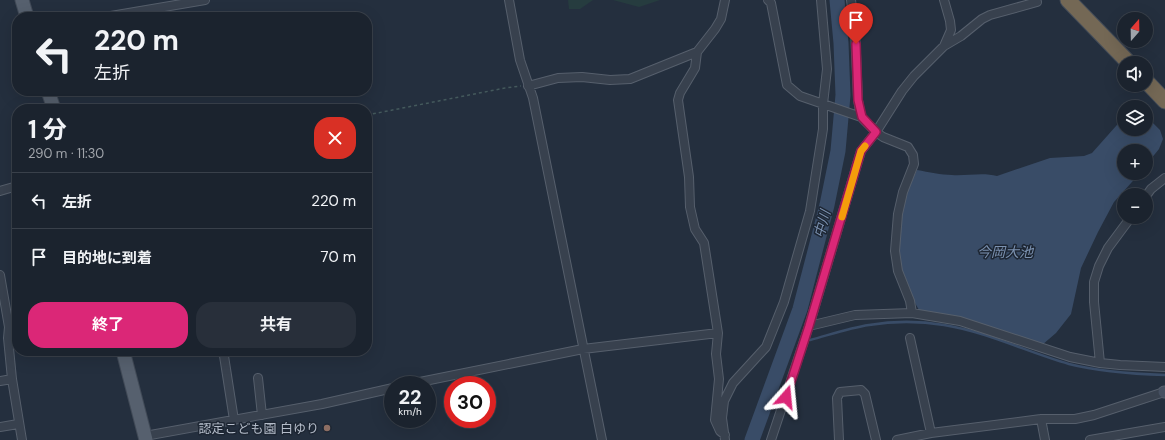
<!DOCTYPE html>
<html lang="ja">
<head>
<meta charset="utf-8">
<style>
	:root { --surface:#1b232e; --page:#282f3a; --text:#f1f3f6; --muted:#a0a4aa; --line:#39404a; --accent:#db2777 }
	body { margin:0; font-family:"DM Sans","Noto Sans JP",sans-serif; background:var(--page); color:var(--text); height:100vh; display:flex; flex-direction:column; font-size:15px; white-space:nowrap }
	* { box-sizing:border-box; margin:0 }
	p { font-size:13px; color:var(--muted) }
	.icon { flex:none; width:22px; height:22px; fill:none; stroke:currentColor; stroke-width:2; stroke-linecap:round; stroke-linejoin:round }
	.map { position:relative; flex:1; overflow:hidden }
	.panel { position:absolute; left:12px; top:104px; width:360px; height:252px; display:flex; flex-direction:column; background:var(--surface); border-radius:16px; box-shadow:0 4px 16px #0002,0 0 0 1px var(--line) }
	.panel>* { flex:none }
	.hud { position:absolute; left:12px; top:12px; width:360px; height:84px; border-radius:16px; box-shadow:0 4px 16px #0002,0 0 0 1px var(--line); background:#1b232e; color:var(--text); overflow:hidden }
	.needle { width:26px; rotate:20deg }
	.controls { position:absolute; left:1117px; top:12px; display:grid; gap:8px }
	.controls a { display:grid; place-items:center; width:36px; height:36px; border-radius:50%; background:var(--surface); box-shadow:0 4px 16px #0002,0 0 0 1px var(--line); font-size:20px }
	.speed { position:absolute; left:384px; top:376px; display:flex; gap:8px; font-size:20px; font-weight:700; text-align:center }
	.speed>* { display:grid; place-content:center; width:52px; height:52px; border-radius:50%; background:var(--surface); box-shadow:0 4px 16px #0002,0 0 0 1px var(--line); line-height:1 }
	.speed small { font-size:10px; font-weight:400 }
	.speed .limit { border:6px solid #d22; background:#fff; color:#111 }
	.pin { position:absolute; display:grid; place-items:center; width:34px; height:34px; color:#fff; margin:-41px -17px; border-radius:50% 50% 50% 0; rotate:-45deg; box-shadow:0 0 4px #0007 }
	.pin .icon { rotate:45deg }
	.me { position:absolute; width:44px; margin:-22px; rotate:18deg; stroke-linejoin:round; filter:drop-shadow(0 0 3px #0008) }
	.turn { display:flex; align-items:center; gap:14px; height:84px; padding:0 16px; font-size:18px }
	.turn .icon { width:52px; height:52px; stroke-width:2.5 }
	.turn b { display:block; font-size:28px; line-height:34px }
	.round { display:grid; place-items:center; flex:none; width:42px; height:42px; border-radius:16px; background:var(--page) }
	.overview { display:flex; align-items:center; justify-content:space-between; height:68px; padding:0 16px }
	h1 { font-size:24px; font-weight:700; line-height:30px }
	.action { display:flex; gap:8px; margin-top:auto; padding:8px 16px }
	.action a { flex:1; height:46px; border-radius:16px; background:var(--accent); color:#fff; font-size:16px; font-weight:700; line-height:46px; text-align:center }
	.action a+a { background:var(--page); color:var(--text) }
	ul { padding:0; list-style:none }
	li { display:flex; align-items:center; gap:12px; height:56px; padding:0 16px; border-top:1px solid var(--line) }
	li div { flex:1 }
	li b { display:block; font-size:15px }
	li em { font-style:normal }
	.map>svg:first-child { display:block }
</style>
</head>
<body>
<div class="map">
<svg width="1165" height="440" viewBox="0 0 1165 440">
	<rect width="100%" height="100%" fill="#242f3e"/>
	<!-- green -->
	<path fill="#263c3f" d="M568,0H593L580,9H569Z
		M613,0H660L639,7Z"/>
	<!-- water -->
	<path fill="#394c67" d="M1146,116L1160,130L1163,139L1159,149L1146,165V151H1124V173H1140L1114,202L1098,232L1081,268L1071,314L1056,333L1042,345L962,318L919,310C910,295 901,274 899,256C897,226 903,196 917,170C929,172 941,175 952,175C967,176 983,172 997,176L1050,158L1084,156L1092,153L1124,117V129H1146Z"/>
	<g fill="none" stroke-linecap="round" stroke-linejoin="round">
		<!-- stream -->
		<path stroke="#394c67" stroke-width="2.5" d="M810,340C829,335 849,328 869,325C893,321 920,321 944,325C987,332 1027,352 1069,364C1100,372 1133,374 1165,375
			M786,347L793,345"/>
		<!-- river -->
		<path stroke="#394c67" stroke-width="15" d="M752,440L800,309L827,205L838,151L843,95L841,43L837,0"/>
		<!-- street casing -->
		<g stroke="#565f6c" stroke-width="10">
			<path id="street" d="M509,0L520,60L533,98L602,440
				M768,0L771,3L787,85L800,96L861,117L876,132L883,137L908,147L913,155L914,164L903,192L898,214L895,251L898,271L910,301L912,313
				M851,0L855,30L858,100L861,117
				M105,17L205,0
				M944,46L961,36L982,19L990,15L1037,2
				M697,52L695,68L680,93L678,100L689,177L690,207L695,229L704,243L718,333L716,354L719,379L715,420L720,431L725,435
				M528,86L558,78L582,77L610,80L630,79L697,52L715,29L721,19L725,0
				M0,191L17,186
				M1146,196L1151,189L1165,178
				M0,275L9,327L8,338L12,379L22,440
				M809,326L855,315L912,313L960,321L1070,357L1100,363L1120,365L1165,367
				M910,338L931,433
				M224,356L234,420
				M1100,363L1094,302V282L1099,266L1108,248L1131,217
				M258,378L262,415
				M0,381L12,379
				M405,385L583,349L718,333
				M1041,419L1045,440
				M0,427L18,424
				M145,436L322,404L393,388
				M725,440L722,418L724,401L733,383L766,347L784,302L810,211L823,129V104L827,69L821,0
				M771,440L809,326L861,151L876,132L902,91L914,76L944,46L951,30L950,21L944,0
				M839,440L837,398L840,392L861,390L865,394L876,440
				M897,440L931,433L1041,419H1075L1094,415L1164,392
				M1090,440L1165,427"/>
		</g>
		<!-- secondary casing -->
		<g stroke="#565f6c" stroke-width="13">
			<path id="secondary" d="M1164,392H1165"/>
		</g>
		<!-- primary casing -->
		<g stroke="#414a57" stroke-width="15">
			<path id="primary" d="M22,0L27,17
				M48,91L54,109
				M123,351L146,440"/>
		</g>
		<!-- highway casing -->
		<g stroke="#434c59" stroke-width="17">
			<path id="highway" d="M1068,0L1129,63
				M1146,81L1165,101"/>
		</g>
		<!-- path -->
		<path stroke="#44595c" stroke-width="1.5" stroke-dasharray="3 3" stroke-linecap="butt" d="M367,115L505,88L521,86"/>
		<!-- street -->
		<use href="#street" stroke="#38414e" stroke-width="8"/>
		<!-- secondary -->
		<use href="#secondary" stroke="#465061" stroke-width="11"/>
		<!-- primary -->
		<use href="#primary" stroke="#56606e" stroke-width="13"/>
		<!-- highway -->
		<use href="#highway" stroke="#746855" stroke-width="15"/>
	</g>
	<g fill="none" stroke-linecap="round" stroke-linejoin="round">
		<!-- route casing -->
		<g stroke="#8e194d" stroke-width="10">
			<path id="route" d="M786,397L809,326L861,151L876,132L862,117L858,100L856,44"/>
		</g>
		<!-- route -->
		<use href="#route" stroke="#db2777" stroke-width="7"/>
		<!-- slow -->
		<path stroke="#f59e0b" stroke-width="7" d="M842,217L861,151L865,146"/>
	</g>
	<!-- markers -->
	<circle fill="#8d6e63" stroke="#1d2633" stroke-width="1.5" cx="327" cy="428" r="4"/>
	<g text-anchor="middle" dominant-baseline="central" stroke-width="3" stroke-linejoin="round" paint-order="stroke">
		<!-- poi labels -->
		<g font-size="13" fill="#b4bcc9" stroke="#1d2633" text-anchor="end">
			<text x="319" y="428">認定こども園 白ゆり</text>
		</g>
		<!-- water labels -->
		<g font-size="14" font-style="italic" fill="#7c92b1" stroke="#1d2633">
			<text transform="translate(822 224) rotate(-75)">中川</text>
			<text x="1005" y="252">今岡大池</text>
		</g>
	</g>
</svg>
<div class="controls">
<a><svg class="needle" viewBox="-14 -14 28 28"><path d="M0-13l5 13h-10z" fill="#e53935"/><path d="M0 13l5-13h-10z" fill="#a0a4aa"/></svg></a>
<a><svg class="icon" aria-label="sound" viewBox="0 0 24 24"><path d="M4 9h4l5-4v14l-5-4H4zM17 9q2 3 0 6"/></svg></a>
<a><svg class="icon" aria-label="layers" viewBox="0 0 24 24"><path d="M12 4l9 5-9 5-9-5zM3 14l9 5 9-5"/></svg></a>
<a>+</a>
<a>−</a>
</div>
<div class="speed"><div>22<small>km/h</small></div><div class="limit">30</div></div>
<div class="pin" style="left:856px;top:44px;background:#d93025"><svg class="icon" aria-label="arrive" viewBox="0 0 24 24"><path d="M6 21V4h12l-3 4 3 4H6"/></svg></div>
<svg class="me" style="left:786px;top:397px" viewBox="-20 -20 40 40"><path d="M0-17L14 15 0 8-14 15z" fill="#db2777" stroke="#fff" stroke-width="4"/></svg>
<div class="hud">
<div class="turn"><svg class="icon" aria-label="left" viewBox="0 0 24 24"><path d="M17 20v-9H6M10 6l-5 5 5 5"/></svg><div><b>220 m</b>左折</div></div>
</div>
<section class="panel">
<div class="overview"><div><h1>1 分</h1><p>290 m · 11:30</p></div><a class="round" style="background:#d93025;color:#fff"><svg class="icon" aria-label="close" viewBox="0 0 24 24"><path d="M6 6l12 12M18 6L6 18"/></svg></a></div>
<ul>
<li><svg class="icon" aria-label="left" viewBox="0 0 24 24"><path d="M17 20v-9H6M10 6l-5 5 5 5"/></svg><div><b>左折</b></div><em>220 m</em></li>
<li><svg class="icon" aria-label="arrive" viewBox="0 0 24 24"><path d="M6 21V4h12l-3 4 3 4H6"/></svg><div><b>目的地に到着</b></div><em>70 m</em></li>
</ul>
<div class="action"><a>終了</a><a>共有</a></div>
</section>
</div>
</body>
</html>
